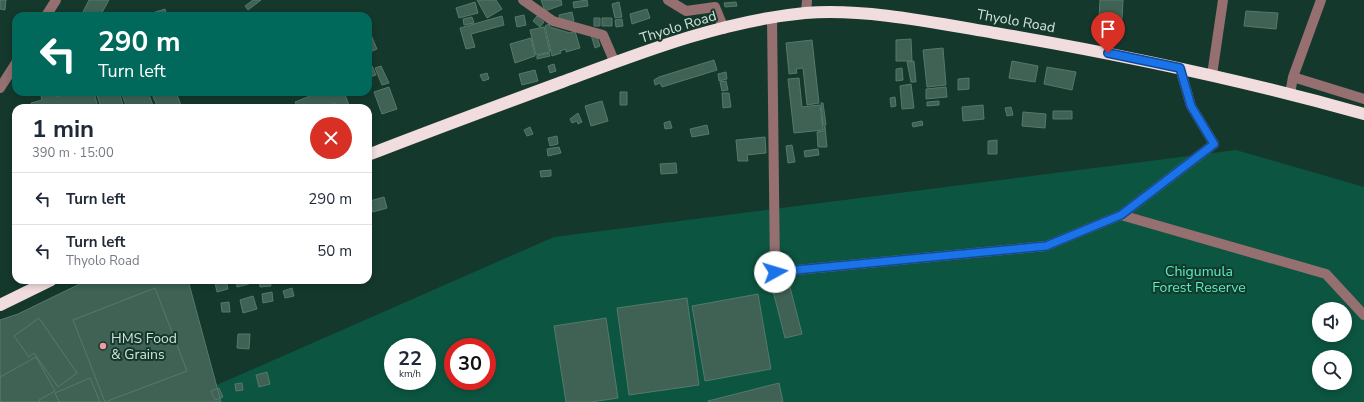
<!DOCTYPE html>
<html lang="en">
<head>
<meta charset="utf-8">
<style>
	:root { --surface:#fff; --page:#f6f6f7; --text:#1f2937; --muted:#747a83; --line:#e0e1e3 }
	body { margin:0; font-family:"Nunito Sans",sans-serif; background:var(--page); color:var(--text); height:100vh; display:flex; flex-direction:column; font-size:15px; white-space:nowrap }
	* { box-sizing:border-box; margin:0 }
	p { font-size:13px; color:var(--muted) }
	.icon { flex:none; width:22px; height:22px; fill:none; stroke:currentColor; stroke-width:2; stroke-linecap:round; stroke-linejoin:round }
	.map { position:relative; flex:1; overflow:hidden }
	.panel { position:absolute; left:12px; top:104px; width:360px; height:180px; display:flex; flex-direction:column; background:var(--surface); border-radius:12px; box-shadow:0 2px 6px #0003 }
	.panel>* { flex:none }
	.guide { position:absolute; left:12px; top:12px; width:360px; height:84px; border-radius:12px; box-shadow:0 2px 6px #0003; background:#00695c; color:#fff; overflow:hidden }
	.buttons { position:absolute; left:1312px; top:302px; display:grid; gap:8px }
	.buttons a { display:grid; place-items:center; width:40px; height:40px; border-radius:50%; background:var(--surface); box-shadow:0 2px 6px #0003; font-size:20px }
	.speed { position:absolute; left:384px; top:338px; display:flex; gap:8px; font-size:20px; font-weight:700; text-align:center }
	.speed>* { display:grid; place-content:center; width:52px; height:52px; border-radius:50%; background:var(--surface); box-shadow:0 2px 6px #0003; line-height:1 }
	.speed small { font-size:10px; font-weight:400 }
	.speed .limit { border:6px solid #d22; background:#fff; color:#111 }
	.pin { position:absolute; display:grid; place-items:center; width:34px; height:34px; color:#fff; margin:-41px -17px; border-radius:50% 50% 50% 0; rotate:-45deg; box-shadow:0 0 4px #0007 }
	.pin .icon { rotate:45deg }
	.me { position:absolute; width:44px; margin:-22px; rotate:84deg; stroke-linejoin:round; filter:drop-shadow(0 0 3px #0008) }
	.turn { display:flex; align-items:center; gap:14px; height:84px; padding:0 20px; font-size:18px }
	.turn .icon { width:52px; height:52px; stroke-width:2.5 }
	.turn b { display:block; font-size:28px; line-height:34px }
	.round { display:grid; place-items:center; flex:none; width:42px; height:42px; border-radius:21px; background:var(--page) }
	.overview { display:flex; align-items:center; justify-content:space-between; height:68px; padding:0 20px }
	h1 { font-size:24px; font-weight:700; line-height:30px }
	ul { padding:0; list-style:none }
	li { display:flex; align-items:center; gap:12px; height:52px; padding:0 20px; border-top:1px solid var(--line) }
	li div { flex:1 }
	li b { display:block; font-size:15px }
	li em { font-style:normal }
	.map>svg:first-child { display:block }
</style>
</head>
<body>
<div class="map">
<svg width="1364" height="402" viewBox="0 0 1364 402">
	<rect width="100%" height="100%" fill="#15382c"/>
	<!-- green -->
	<path fill="#0c5541" fill-rule="evenodd" d="M1236,150L1364,187V402H178L554,237ZM1319,309H1345V335H1319ZM393,347H427V381H393ZM453,347H487V381H453ZM1319,357H1345V383H1319Z"/>
	<!-- building -->
	<path fill="#3f6255" stroke="#55796b" d="M0,0H6L5,10L0,9Z
		M89,0H109L100,16H91L83,12Z
		M253,0H261L248,10L245,6Z
		M477,0H496L502,9L487,18Z
		M541,0H561L562,5L545,11Z
		M587,0L588,6L574,8L573,2Z
		M1100,0H1123L1122,19L1099,18Z
		M475,2L478,13L459,18L456,8Z
		M619,2L622,17L615,18L612,4Z
		M736,2L737,6L725,7L724,3Z
		M165,9L167,16H150L149,14Z
		M647,9L650,18L632,24L630,14Z
		M1246,11L1278,13L1276,29L1244,26Z
		M572,12L574,21L561,24L559,15Z
		M524,15L526,25L517,27L515,17Z
		M502,16L504,25L471,34L475,47L466,49L460,28Z
		M537,16L544,22L540,27L533,21Z
		M472,17L474,23L464,25L463,19Z
		M594,18H600V26H594Z
		M602,18H612V26H602Z
		M622,19L623,26L616,27L615,20Z
		M549,24L550,27L570,33L575,31L580,48L566,52V49L560,51L561,53L552,56L545,26Z
		M544,27L550,52L536,55L530,30Z
		M368,28L377,49L368,53Z
		M591,35L597,37L600,46L595,48Z
		M531,38L535,56L515,63L510,44Z
		M911,39L912,61H896V40Z
		M812,40L819,103L807,105L803,68L796,69L797,73L789,74L786,43Z
		M943,48L946,85L927,87L923,50Z
		M549,53L550,56L537,59V56Z
		M714,60L717,70L662,87L660,83L655,85L654,80L659,77Z
		M914,61L916,82H911L907,62Z
		M1012,61L1038,66L1035,82L1009,78Z
		M554,64L556,71L550,73L548,66Z
		M372,66L376,75L370,77L368,68Z
		M381,66L389,83L382,85L375,68Z
		M1047,67L1076,72L1072,90L1044,84Z
		M902,68L903,80L896,81V69Z
		M535,70L538,81L522,85L519,74Z
		M726,72L727,79L719,81L718,74Z
		M487,73L489,79L483,81L480,75Z
		M799,78L802,107L820,105L823,130L794,133L788,79Z
		M969,78V89L958,90V79Z
		M726,81L728,90L722,91L720,82Z
		M911,84L914,108L902,109L900,86Z
		M389,87L397,109L382,114L374,92Z
		M946,87L947,97L926,99V89Z
		M40,92H55L56,97L74,92H94L98,108H32L31,103L42,100Z
		M96,92H119L124,108H101Z
		M121,92H148L154,108H127Z
		M151,92H176L182,108H158Z
		M308,92H344L349,105L337,108L335,103L322,108H298L295,102L310,96Z
		M620,92H627V105H620Z
		M722,93H729L731,107L723,108Z
		M895,97L896,106L891,107L890,98Z
		M602,101L608,121L591,126L585,106Z
		M939,101V105L927,106V102Z
		M821,103H823L826,125H823Z
		M983,105L984,119L963,121L962,107Z
		M1011,107L1013,115L1007,116L1005,108Z
		M1053,111H1072V119H1053Z
		M1023,112L1046,114L1045,128L1022,126Z
		M578,113L582,122L578,124L577,121L572,123L570,119Z
		M670,121L672,128L665,129L664,123Z
		M922,121L923,125L913,127L912,123Z
		M707,125L709,134L692,137L690,129Z
		M824,126H825L827,147H818L817,132L824,131Z
		M530,127L533,134L527,136L524,130Z
		M557,136L558,144L550,146L548,138Z
		M765,137L766,153L747,155L748,161H738L736,140Z
		M997,140V154H988V141Z
		M792,145L795,162L788,163L786,146Z
		M559,147L561,153L548,156L547,149Z
		M818,149L819,155L805,157L804,151Z
		M676,163L677,173L661,174L660,164Z
		M551,170V176L541,177L540,171Z
		M384,197L387,208L373,212L370,201Z
		M88,280H188L221,402H0V320L18,314Z
		M226,280L228,289L217,292L215,283Z
		M236,280H248L249,284L237,287Z
		M259,280H270L271,286L260,287Z
		M790,287L802,334L785,338L773,291Z
		M155,288L187,371L105,402L73,320Z
		M292,288L294,296L285,298L283,291Z
		M272,292L273,301L263,303L262,294Z
		M758,294L771,369L705,381L692,306Z
		M253,296L257,309L243,313L240,300Z
		M687,298L699,385L629,395L617,308Z
		M229,302L230,312H222L221,303Z
		M39,318L77,373L58,387L34,353L29,357L14,336Z
		M606,318L618,398L591,402H566L554,326Z
		M238,334H250L249,349L237,348Z
		M36,357L55,391L39,400L41,402H0V377Z
		M267,372L270,384L259,387L256,375Z
		M90,378L100,402H59L55,393Z
		M242,383L243,390L236,391L235,384Z
		M779,383L783,402H708V401Z
		M219,388L223,397L215,400L211,391Z"/>
	<g fill="none" stroke-linecap="round" stroke-linejoin="round">
		<!-- minor -->
		<path stroke="#966f70" stroke-width="10" d="M523,0L553,21L603,35L615,63
			M668,0L686,11L715,7L724,29
			M806,13L807,0
			M46,16L56,0
			M772,18L775,272L1046,246L1121,215
			M1180,68L1191,106L1214,144L1121,215L1326,274L1364,315
			M1212,75L1223,0
			M1293,77L1364,99
			M0,88L16,63
			M1290,94L1293,77L1321,0"/>
		<!-- highway -->
		<path stroke="#f1dddd" stroke-width="12" d="M368,155C432,130 497,106 562,82C640,53 721,21 805,13C865,8 936,23 995,33C1119,54 1243,80 1364,114
			M0,305L51,280"/>
	</g>
	<g fill="none" stroke-linecap="round" stroke-linejoin="round">
		<!-- route casing -->
		<g stroke="#114b97" stroke-width="10">
			<path id="route" d="M775,272L1046,246L1121,215L1214,144L1191,106L1180,68L1108,53"/>
		</g>
		<!-- route -->
		<use href="#route" stroke="#1a73e8" stroke-width="7"/>
	</g>
	<!-- markers -->
	<circle fill="#f49aa0" stroke="#15382c" stroke-width="1.5" cx="103" cy="346" r="4"/>
	<g text-anchor="middle" dominant-baseline="central" stroke-width="4" stroke-linejoin="round" paint-order="stroke">
		<!-- street labels -->
		<g font-size="14" fill="#d1e4dc" stroke="#15382c">
			<text transform="translate(1016 21) rotate(10)">Thyolo Road</text>
			<text transform="translate(678 27) rotate(-17)">Thyolo Road</text>
		</g>
		<!-- park labels -->
		<g font-size="14" fill="#59eec0" stroke="#15382c">
			<text x="1199" y="271">Chigumula<tspan x="1199" dy="16">Forest Reserve</tspan></text>
		</g>
		<!-- poi labels -->
		<g font-size="14" fill="#d1e4dc" stroke="#15382c" text-anchor="start">
			<text x="111" y="338">HMS Food<tspan x="111" dy="16">&amp; Grains</tspan></text>
		</g>
	</g>
</svg>
<div class="buttons">
<a><svg class="icon" aria-label="sound" viewBox="0 0 24 24"><path d="M4 9h4l5-4v14l-5-4H4zM17 9q2 3 0 6"/></svg></a>
<a><svg class="icon" aria-label="search" viewBox="0 0 24 24"><circle cx="10" cy="10" r="6"/><path d="M15 15l6 6"/></svg></a>
</div>
<div class="speed"><div>22<small>km/h</small></div><div class="limit">30</div></div>
<div class="pin" style="left:1108px;top:53px;background:#d93025"><svg class="icon" aria-label="arrive" viewBox="0 0 24 24"><path d="M6 21V4h12l-3 4 3 4H6"/></svg></div>
<svg class="me" style="left:775px;top:272px" viewBox="-20 -20 40 40"><circle r="19" fill="#fff"/><path d="M0-13L10 11 0 6-10 11z" fill="#1a73e8"/></svg>
<div class="guide">
<div class="turn"><svg class="icon" aria-label="left" viewBox="0 0 24 24"><path d="M17 20v-9H6M10 6l-5 5 5 5"/></svg><div><b>290 m</b>Turn left</div></div>
</div>
<section class="panel">
<div class="overview"><div><h1>1 min</h1><p>390 m · 15:00</p></div><a class="round" style="background:#d93025;color:#fff"><svg class="icon" aria-label="close" viewBox="0 0 24 24"><path d="M6 6l12 12M18 6L6 18"/></svg></a></div>
<ul>
<li><svg class="icon" aria-label="left" viewBox="0 0 24 24"><path d="M17 20v-9H6M10 6l-5 5 5 5"/></svg><div><b>Turn left</b></div><em>290 m</em></li>
<li><svg class="icon" aria-label="left" viewBox="0 0 24 24"><path d="M17 20v-9H6M10 6l-5 5 5 5"/></svg><div><b>Turn left</b><p>Thyolo Road</p></div><em>50 m</em></li>
</ul>
</section>
</div>
</body>
</html>
